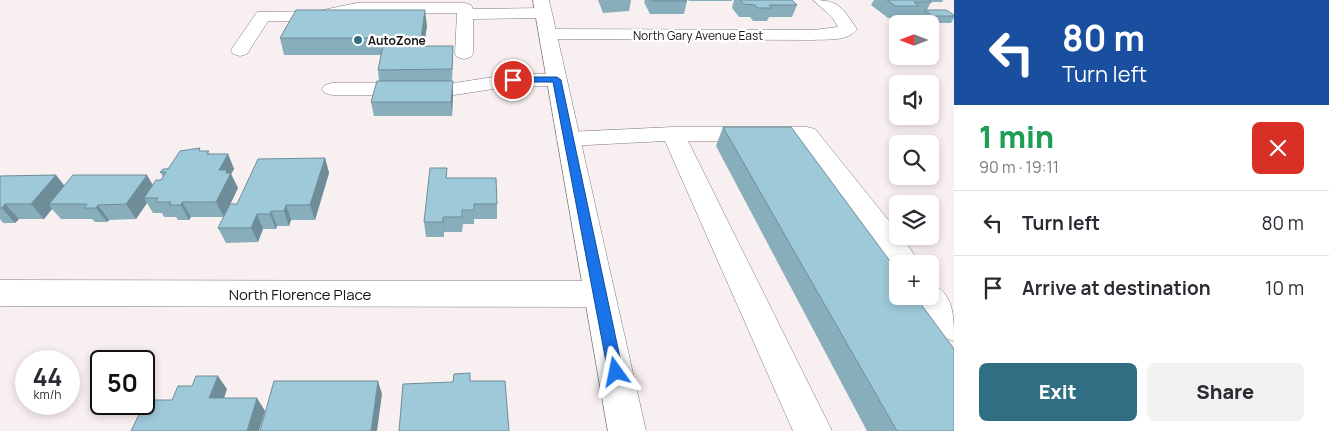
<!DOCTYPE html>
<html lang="en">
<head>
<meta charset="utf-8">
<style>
	:root { --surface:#fff; --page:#f2f2f3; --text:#2b2b33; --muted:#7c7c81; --line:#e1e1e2; --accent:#2f6e83 }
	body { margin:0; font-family:Manrope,sans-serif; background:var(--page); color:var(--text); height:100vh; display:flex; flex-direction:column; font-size:19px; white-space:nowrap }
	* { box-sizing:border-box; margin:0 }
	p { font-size:16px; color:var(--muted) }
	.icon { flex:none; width:28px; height:28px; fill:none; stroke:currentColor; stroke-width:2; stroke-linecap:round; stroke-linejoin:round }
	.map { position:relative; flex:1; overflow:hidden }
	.panel { display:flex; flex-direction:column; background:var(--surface); width:375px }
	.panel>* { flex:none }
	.top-card { background:#1a4fa0; color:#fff; overflow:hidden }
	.needle { width:32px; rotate:270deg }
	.fabs { position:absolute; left:889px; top:15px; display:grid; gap:10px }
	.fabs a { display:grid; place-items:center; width:50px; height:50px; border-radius:8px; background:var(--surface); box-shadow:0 2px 8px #0003; font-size:25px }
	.speed { position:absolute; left:15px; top:350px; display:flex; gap:10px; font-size:25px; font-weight:700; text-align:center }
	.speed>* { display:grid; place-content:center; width:65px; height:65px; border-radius:50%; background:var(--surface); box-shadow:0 2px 8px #0003; line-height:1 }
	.speed small { font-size:12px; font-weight:400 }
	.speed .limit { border:2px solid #111; border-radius:8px; background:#fff; color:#111 }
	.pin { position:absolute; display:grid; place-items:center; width:42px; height:42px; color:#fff; margin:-21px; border:2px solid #fff; border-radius:50%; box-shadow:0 1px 5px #0007 }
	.me { position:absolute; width:55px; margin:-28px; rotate:348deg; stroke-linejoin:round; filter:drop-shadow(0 0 4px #0008) }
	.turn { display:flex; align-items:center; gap:18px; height:105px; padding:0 25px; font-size:22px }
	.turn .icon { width:65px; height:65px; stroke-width:2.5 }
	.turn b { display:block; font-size:35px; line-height:42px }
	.round { display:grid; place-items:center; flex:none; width:52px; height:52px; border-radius:8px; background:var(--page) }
	.headline { display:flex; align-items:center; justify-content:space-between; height:85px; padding:0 25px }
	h1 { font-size:30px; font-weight:800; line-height:38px; color:#1e9e55 }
	.action { display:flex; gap:10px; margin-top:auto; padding:10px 25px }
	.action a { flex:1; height:58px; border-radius:8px; background:var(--accent); color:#fff; font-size:20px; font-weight:800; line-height:58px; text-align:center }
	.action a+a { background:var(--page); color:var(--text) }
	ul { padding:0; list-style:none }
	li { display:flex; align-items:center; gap:15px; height:65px; padding:0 25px; border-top:1px solid var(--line) }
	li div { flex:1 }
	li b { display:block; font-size:19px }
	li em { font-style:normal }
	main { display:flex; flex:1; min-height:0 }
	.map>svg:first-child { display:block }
</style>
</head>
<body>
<main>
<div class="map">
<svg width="954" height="431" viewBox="0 0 954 431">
	<rect width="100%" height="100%" fill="#f8eff0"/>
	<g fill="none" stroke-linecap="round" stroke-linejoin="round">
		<!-- minor casing -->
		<g stroke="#837b7c" stroke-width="1">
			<path id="minor" d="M813,0C840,0 842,8 857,29C848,42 827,39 813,40L548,39L542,38L539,34L542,30L548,29L813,30L838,27L832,17Z
				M357,3H465L471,5L473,9L543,8L549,9L551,13L549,17L543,18L473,19V53L471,57L464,59L457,57L455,53L457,13H357L318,21H268L247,54L240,56L233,54L231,50L257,12L318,11Z
				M513,74H557L564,76L567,80L564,84L557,86H513L454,95H332L325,93L322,89L325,85L332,83H454Z
				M673,127H807L815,129L898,232V236H901L921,264H898V273L895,272L800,141H688L832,431H793L665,141L568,146L560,144L556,139L560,134L568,132Z
				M0,280L599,281L610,285L615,294L610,303L599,307L0,306Z
				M930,283C954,293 954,315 954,341L942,337L914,296H930Z"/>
		</g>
		<!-- major casing -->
		<g stroke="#837b7c" stroke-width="1">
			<path id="major" d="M533,0H549L646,431H608Z"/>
		</g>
		<!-- minor -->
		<use href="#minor" fill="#fff" fill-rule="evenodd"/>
		<!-- major -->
		<use href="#major" fill="#fff" fill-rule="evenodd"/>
	</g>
	<!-- wall -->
	<path fill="#88adbb" d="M598,0H631L629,11L603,13Z
		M645,0H686L687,1L684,14H650L644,2Z
		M688,0H732V1H689Z
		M734,0H792L797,5L792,17H769L767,21H753L750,17H739L732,8Z
		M874,0H943L942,2H931L927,10L954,15V18L951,23H929L920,17L921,15H913L911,18H888L871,5Z
		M427,26L424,46H453V59L452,81L453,95L452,116H374L371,102L379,81L378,70L381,55H284L280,38Z
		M723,127L954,431H867L716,146Z
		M202,151L211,154H228L234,169L231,174L238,188L224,217H191L189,220H178L176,217H164L162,213H153L147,203L136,219L109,220L107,222H95L92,219H61L52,209L44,219H19L15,223H3L0,219V176L56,175L64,185H153L161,180L163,177L160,172Z
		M325,158L329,173L315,220H291L289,226H277L276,229H263L258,242L226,243L218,228L237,204Z
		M447,168V178L497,204V219H474V224H463L462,232H444V237H426L424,222Z"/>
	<!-- shaded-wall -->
	<path fill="#6f8d98" d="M425,10L427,26L422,55L421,38Z
		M453,81V95L452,116L451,102Z
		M228,154L234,169L231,174L238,188L224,217L216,202L219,170Z
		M325,158L329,173L315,220L310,205Z
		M56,175L67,190L49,204L52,209L44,219L31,204Z
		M147,175L156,190L144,198L147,203L136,219L126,204Z
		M182,202L191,217L189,220L181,205Z
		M5,204L19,219L15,223L2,208Z
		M98,205L109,220L107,222L96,208Z
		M286,205L291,220L289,226L284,211Z
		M271,211L277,226L276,229L270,214Z
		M257,214L263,229L258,242L251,228Z
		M443,217L444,232V237L443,222Z
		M218,376L227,389L220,411L209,398Z
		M378,381L382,394L377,431H371Z
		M257,398L265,411L259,431H247Z"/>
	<!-- building -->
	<path fill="#9ec9d9" stroke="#6f8d98" d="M652,0H686L687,1H653Z
		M740,0H792L797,5H769L772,8H758L755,5L744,4Z
		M887,0H928L932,2H914L919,6H895Z
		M296,10H425L421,38H280Z
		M924,10H946L954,15V16H933Z
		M383,46H453L452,69L378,70Z
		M377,81H453L451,102H371Z
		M723,127H791L898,272V296H915L954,349V431H897Z
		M200,148L199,151H209L207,154H228L219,170H227L226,173H231L216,202H182L181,205H169L171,202H156L158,198H144L156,180H161L166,172H160L163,169H168L180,151Z
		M325,158L310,205H286L284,211H271L270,214H257L251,228H218L230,204H237L258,159Z
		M430,168H447L446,178H496L497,204H474V210H462V217H443V222H424Z
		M56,175L31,204H5L2,208H0V176Z
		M73,175H147L126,204L98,205L96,208H84L87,204H49Z
		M470,373V381H505L509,431H399L403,384L453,382L454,374Z
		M196,376H218L209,398H257L247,431H131L146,400H172L178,386H192Z
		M274,381H378L371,431H260Z"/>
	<!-- route -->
	<path fill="#1a73e8" stroke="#114b97" d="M513,77H557L561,80L623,372L621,377L616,379L610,377L608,372L553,82H510L509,80Z"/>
	<!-- markers -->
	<circle fill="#2f6e83" stroke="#fff" stroke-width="2" cx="358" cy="40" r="5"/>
	<g text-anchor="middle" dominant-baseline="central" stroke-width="4.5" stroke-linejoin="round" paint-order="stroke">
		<!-- far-street labels -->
		<g font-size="12" fill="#181415" stroke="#fff">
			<text x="698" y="35">North Gary Avenue East</text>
		</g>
		<!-- far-poi labels -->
		<g font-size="12" font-weight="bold" fill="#181415" stroke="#fff" text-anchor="start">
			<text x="368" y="40">AutoZone</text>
		</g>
		<!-- street labels -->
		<g font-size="15" fill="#181415" stroke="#fff">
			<text x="300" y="294">North Florence Place</text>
		</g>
	</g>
</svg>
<div class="fabs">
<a><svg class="needle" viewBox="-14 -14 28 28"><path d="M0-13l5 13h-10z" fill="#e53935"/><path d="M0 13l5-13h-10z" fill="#7c7c81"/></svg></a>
<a><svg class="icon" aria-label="sound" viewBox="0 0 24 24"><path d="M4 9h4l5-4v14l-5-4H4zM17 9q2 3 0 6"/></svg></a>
<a><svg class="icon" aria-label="search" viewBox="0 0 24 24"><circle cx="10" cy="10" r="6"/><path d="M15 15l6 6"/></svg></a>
<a><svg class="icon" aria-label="layers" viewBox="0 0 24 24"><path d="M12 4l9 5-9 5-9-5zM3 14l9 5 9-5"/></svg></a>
<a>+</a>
</div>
<div class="speed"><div>44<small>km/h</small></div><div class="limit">50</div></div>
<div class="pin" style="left:513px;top:80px;background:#d93025"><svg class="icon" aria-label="arrive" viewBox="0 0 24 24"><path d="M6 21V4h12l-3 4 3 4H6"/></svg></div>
<svg class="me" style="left:616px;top:372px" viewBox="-20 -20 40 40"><path d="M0-17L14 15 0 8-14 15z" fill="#1a73e8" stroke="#fff" stroke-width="4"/></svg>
</div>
<section class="panel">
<div class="top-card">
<div class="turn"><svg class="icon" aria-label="left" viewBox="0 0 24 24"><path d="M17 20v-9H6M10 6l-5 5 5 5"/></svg><div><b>80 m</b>Turn left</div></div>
</div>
<div class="headline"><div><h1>1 min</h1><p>90 m · 19:11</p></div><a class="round" style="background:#d93025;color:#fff"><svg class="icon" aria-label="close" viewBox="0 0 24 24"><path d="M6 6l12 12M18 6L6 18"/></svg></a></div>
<ul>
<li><svg class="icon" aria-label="left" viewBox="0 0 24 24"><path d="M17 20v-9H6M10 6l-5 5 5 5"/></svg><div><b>Turn left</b></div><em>80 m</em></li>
<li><svg class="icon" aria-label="arrive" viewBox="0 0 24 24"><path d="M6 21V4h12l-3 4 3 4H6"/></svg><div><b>Arrive at destination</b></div><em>10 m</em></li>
</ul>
<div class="action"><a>Exit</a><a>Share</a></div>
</section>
</main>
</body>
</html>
